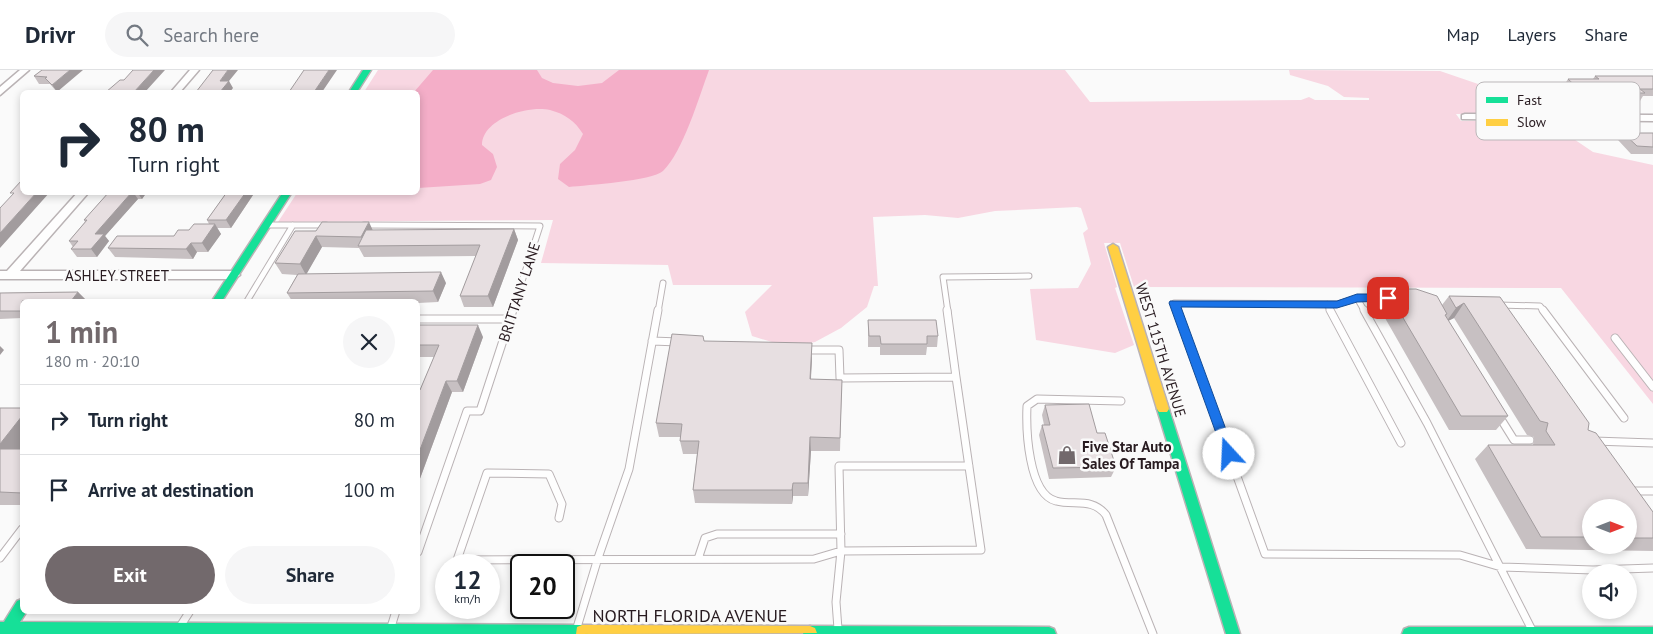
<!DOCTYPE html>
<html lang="en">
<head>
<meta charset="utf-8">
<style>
	:root { --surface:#fff; --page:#f6f6f7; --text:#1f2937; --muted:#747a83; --line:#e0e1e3; --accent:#72696c }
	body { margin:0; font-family:"PT Sans",sans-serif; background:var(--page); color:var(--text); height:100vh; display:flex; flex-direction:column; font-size:19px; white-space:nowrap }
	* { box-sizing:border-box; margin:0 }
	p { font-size:16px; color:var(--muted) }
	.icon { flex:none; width:28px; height:28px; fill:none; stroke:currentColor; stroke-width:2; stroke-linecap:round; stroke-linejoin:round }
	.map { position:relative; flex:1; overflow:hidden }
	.drawer { position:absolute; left:20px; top:229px; width:400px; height:315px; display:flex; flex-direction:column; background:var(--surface); border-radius:8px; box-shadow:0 2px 8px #0003 }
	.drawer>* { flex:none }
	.banner { position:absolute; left:20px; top:20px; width:400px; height:105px; border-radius:8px; box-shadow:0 2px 8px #0003; background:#fff; color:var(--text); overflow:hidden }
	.needle { width:32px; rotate:90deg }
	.tools { position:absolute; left:1582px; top:429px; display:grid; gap:10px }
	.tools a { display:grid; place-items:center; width:55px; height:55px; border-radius:50%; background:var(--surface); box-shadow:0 2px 8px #0003; font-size:25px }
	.speed { position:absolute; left:435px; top:484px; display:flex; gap:10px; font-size:25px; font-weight:700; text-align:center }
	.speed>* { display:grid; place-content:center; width:65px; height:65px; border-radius:50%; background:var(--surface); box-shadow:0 2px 8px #0003; line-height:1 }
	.speed small { font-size:12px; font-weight:400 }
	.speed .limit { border:2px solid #111; border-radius:8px; background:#fff; color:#111 }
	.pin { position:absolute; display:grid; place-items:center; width:42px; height:42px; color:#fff; margin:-21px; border-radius:10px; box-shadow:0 2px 8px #0006 }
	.me { position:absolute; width:55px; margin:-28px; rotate:340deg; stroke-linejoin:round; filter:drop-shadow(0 0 4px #0008) }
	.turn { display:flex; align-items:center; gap:18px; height:105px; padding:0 25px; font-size:22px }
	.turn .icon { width:65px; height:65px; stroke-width:2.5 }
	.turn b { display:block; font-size:35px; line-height:42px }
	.round { display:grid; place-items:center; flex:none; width:52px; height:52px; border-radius:26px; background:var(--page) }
	.headline { display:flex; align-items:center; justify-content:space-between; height:85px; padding:0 25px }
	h1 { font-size:30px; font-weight:700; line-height:38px; color:var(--accent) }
	.primary-button { display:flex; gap:10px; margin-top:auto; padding:10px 25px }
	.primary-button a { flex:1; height:58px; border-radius:30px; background:var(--accent); color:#fff; font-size:20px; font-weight:700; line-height:58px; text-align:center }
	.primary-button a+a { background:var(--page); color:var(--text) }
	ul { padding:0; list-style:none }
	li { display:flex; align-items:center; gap:15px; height:70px; padding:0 25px; border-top:1px solid var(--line) }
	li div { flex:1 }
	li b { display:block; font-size:19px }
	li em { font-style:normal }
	header { display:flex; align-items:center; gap:30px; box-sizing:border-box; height:70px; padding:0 25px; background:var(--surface); border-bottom:1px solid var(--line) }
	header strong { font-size:24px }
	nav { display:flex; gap:28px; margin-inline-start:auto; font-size:18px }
	.search { width:350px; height:45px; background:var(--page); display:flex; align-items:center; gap:12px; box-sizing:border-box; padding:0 18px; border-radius:28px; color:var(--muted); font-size:19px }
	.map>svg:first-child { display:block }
</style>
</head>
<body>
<header>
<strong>Drivr</strong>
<div class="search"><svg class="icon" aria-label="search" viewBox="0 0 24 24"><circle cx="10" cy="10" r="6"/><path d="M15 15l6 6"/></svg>Search here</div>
<nav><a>Map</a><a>Layers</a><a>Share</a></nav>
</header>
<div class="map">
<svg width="1653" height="564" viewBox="0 0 1653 564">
	<rect width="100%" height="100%" fill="#fafafa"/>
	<!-- green -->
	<path fill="#f8d7e2" d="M378,0H1065L1090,32L1301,30L1309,27L1315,30H1369V28L1344,27L1328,16L1290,5L1289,0L1440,1L1484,16L1524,35L1537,44H1456L1461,51H1547L1593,82L1653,95V334L1561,218L1134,217L1120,173H1104L1117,217L1115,218L1134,275L1115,283L1036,270L1030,219L1078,218L1091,194L1083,163L1088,159L1081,138L1077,137L995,141L958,148L925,145L873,147L878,216H874L867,237L841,258L815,272L788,277L752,266L745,242L772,215H673L668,195L541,193L553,150L278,152L297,123L418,122V22H364Z"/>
	<!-- water -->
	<path fill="#f4aec8" d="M433,0H537L542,8L553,13L578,16L602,13L619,0H709C699,27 683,82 663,101C652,111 587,115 569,117L558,109L560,94L575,80L583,64C575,51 565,44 550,40C528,35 482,49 482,75L493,84L497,97L491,110L480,114L418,118V22H414Z"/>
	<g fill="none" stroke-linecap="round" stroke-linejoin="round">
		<!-- lane-far1 casing -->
		<g stroke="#bab3b5" stroke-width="7">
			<path id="lane-far1" d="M267,155H326
				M364,155L540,156L512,242
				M1357,228L1365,242
				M247,231L293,155
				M1327,234L1331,242
				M1498,235L1540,236L1544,242
				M658,242L663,213
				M948,242L943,207L1029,206
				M1177,242L1174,233L1337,234L1357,228H1388"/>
		</g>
		<!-- lane casing -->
		<g stroke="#bab3b5" stroke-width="9">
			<path id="lane" d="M1177,240L1265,484L1460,485L1501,497L1593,500L1653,498
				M1330,240L1401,373
				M1364,240L1427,353L1531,558
				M1543,240L1624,348
				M418,249H510
				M1615,268L1653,317
				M652,271L679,272
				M805,280H839L840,308L956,307L947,240
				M1121,331L1037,329L1027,336C1026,359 1028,424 1056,431C1074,436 1092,427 1106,445L1153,564
				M1499,346L1514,370H1530
				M1594,371L1653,373
				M1630,421H1653
				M559,448L562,434L549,404L487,403L457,490L814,489L841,481L981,480L956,307
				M418,482L467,341H480L513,240
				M0,488L22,459
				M698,489L705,468L717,464H841
				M181,555L190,541
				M391,557L396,541
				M838,559L836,532L841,481L839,396H969
				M575,564L598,488L629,399L658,240"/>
		</g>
		<!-- street casing -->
		<g stroke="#bab3b5" stroke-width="3">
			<path id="street" d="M20,0H29L0,25V17Z
				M190,0H199L180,22H171Z
				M1465,44L1653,45V51L1462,49V45Z
				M78,122H89L20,201H234L240,205L234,209H0V201H7Z"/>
		</g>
		<!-- fast casing -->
		<g stroke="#bab3b5" stroke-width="3">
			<path id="fast" d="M363,0H371L357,22H349Z
				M283,122H292L222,231H212Z
				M1163,334L1167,336L1169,339L1240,564H1226L1157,339L1159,336Z
				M22,529V541H27L20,552L582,555L587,557L589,562L588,564H0V552H4L17,531Z
				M810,556L1049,557L1054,559L1056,564H803L805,558Z
				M1409,557H1653V564H1402L1404,559Z"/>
		</g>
		<!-- slow casing -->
		<g stroke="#bab3b5" stroke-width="3">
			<path id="slow" d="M1113,174L1118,177L1169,339L1167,342H1159L1157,339L1108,177Z
				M582,555L810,556L815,558L817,563L576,564L577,557Z"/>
		</g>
		<!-- lane-far1 -->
		<use href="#lane-far1" stroke="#fefefe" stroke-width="5"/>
		<!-- lane -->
		<use href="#lane" stroke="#fefefe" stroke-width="7"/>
		<!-- street -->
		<use href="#street" fill="#fefefe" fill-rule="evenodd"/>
		<!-- fast -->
		<use href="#fast" fill="#16e098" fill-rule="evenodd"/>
		<!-- slow -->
		<use href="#slow" fill="#ffcf43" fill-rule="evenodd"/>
	</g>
	<!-- wall -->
	<path fill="#c7c0c2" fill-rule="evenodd" d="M42,0L57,22L50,14H39L34,6Z
		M1595,6H1653V26H1643L1640,31H1578L1563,17L1568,9H1593Z
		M1623,63H1653V84H1631L1618,70Z
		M109,122H147L142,129H138L105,166L109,171L97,187H77L71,179L73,177L69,171L85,152L84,150Z
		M227,122H255L231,158H217L221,164L208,182H197L193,189L115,187L108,178L174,166L209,154L207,150Z
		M514,159L518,170L493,237H464L460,226L476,186L364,187L359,178L322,177L306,204L446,213L438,232L418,233V231H292L287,223L297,205L282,204L275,193L295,161Z
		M1386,219L1442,235L1449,226L1500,227L1588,360L1653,442V481L1526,479L1475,389L1488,375H1533L1534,367L1527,365L1454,248L1448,251L1508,346L1496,360H1449L1377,234ZM1591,438H1629V475H1591Z
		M78,222L85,229L83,231H22V248L0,249V223Z
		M868,250L938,266L937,277H927L926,285H880V277H868Z
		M418,255L483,267L463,322H452L418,414V320H420L434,287H418Z
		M704,271L812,287L811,309L842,310L840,381H811L808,426H793L792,434L695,433L693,420L697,384H683L680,371V367H659L656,353Z
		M1045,335L1097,363L1116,397L1111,407L1049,409L1039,365L1042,355H1044L1042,345Z
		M0,338H22V435H0Z"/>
	<!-- shaded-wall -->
	<path fill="#a29c9e" d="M70,0H83L57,22L52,15Z
		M154,0H165L145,22H134Z
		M228,0H238L229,11L233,18L230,22H220V11Z
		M329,0H337L322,22H314Z
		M37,122H50L0,178V163Z
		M132,122H133L138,129L105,166L109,171L97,187L91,179L95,164Z
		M137,122H147L142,129Z
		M246,122H255L231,158L226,150Z
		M369,152L374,163L366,176L361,167Z
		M215,154L221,164L208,182L202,173Z
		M514,159L518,170L493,237L488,226Z
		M316,166L322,177L306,205L300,194Z
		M191,173L197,182L193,189L186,179Z
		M441,202L446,213L438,232L433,221Z
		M78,222L85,229L83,231H71Z
		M1464,233L1454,248L1446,252L1456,238Z
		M478,255L483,267L463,322L457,311Z
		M812,273V287L810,323V309Z
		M0,276L4,280L0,285Z
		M446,311L452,322L418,414V385Z
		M22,346V379L0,382V374Z
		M810,367L811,381L808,426V413Z
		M793,413V426L792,434V420Z"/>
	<!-- building -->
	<path fill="#e7dfe1" stroke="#a29c9e" d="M42,0H70L52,15L45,8L47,7L34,6Z
		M133,0H154L134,22H106L120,10H124Z
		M213,0H228L220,11H229L220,22H196Z
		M304,0H329L314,22H289Z
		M1595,6H1653V19H1640L1645,23H1583L1568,9H1599Z
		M1623,63H1653V77L1637,76Z
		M22,110V122H37L0,163V138L14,123H10Z
		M109,122H132L95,164H104L91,179H71L78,171H69L87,150H84Z
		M227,122H246L226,150H207Z
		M322,152H369L361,167L316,166L300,194L275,193L295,161H316Z
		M194,154H215L202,173H191L186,179L108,178L117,166H174L178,160H189Z
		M514,159L488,226H460L480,175L358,176L366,160Z
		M441,202L433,221L287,223L298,204Z
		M1386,219H1416L1437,226L1447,244L1445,245L1508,346H1461Z
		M78,222L71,231H22V241H0V223Z
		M1449,226L1500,227L1589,353L1588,360L1596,363L1653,442V468H1629V438H1591V467H1541L1488,375H1555L1546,361L1548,353L1540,351L1464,233L1456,238Z
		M868,250H936L938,266H927V274H881L880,266H869Z
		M418,255H478L457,311H446L418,385V320H420L439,275H418Z
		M672,264L703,266L704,271L812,273L810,309L842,310L840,368L810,367L808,413H793L792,420H693L699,371H680L682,354L656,353Z
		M1089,334L1097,363H1105L1116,397L1053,398L1042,355H1050L1045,335Z
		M0,338H22V346L0,374Z
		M0,379H22V423L0,422Z"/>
	<!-- route -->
	<path fill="#1a73e8" stroke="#114b97" d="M1357,224H1388L1394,228L1388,231L1357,232L1337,238L1181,237L1235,384L1229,389L1225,388L1169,233L1170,231H1337Z"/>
	<!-- icons -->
	<defs>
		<g id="shop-bare" transform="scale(1.5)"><path d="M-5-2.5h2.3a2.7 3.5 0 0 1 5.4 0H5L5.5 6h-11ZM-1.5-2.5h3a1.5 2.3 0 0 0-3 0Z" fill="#72696c" stroke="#fafafa" stroke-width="2.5" paint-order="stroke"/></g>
	</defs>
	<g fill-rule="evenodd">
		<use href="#shop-bare" x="1067" y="385"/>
	</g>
	<g text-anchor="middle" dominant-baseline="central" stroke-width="5" stroke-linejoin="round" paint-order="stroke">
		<!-- street labels -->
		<g font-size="15" fill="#281b20" stroke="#fafafa">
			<text x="117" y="205">ASHLEY STREET</text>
			<text transform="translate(519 222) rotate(-72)">BRITTANY LANE</text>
			<text transform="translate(1161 280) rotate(73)">WEST 115TH AVENUE</text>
		</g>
		<!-- poi labels -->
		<g font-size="15" font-weight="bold" fill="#281b20" stroke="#fafafa" text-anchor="start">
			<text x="1082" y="376">Five Star Auto<tspan x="1082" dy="17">Sales Of Tampa</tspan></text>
		</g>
		<!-- near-street labels -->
		<g font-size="18" fill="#281b20" stroke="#fafafa">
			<text x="690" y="545">NORTH FLORIDA AVENUE</text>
		</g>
	</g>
	<!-- legend -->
	<rect x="1476" y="12" width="164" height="58" rx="8" fill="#fafafa" stroke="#bbb7b9" stroke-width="1"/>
	<rect x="1486" y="27" width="22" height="6" fill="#16e098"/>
	<rect x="1486" y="49" width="22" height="7" fill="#ffcf43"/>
	<g font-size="14" fill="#281b20">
		<text x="1517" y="35">Fast</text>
		<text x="1517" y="57">Slow</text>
	</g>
</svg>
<div class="tools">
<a><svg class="needle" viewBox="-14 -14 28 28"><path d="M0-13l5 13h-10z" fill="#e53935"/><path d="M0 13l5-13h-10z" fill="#747a83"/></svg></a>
<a><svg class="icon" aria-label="sound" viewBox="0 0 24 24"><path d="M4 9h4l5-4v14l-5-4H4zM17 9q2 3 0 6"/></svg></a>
</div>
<div class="speed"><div>12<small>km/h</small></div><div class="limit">20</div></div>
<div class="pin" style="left:1388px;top:228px;background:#d93025"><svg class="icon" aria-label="arrive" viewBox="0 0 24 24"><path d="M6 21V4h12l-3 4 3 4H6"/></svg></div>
<svg class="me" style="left:1229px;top:384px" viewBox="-20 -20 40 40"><circle r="19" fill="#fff"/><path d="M0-13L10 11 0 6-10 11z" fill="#1a73e8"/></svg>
<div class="banner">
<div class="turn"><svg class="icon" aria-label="right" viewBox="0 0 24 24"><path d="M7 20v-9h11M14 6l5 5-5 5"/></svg><div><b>80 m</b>Turn right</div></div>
</div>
<section class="drawer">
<div class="headline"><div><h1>1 min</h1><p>180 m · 20:10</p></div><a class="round"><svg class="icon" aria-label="close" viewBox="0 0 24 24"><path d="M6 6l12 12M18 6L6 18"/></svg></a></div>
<ul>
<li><svg class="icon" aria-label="right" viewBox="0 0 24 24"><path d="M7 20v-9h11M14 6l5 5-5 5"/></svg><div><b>Turn right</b></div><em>80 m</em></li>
<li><svg class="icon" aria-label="arrive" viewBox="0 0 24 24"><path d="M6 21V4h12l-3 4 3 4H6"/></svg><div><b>Arrive at destination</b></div><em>100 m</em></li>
</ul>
<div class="primary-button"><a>Exit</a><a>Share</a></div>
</section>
</div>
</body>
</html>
